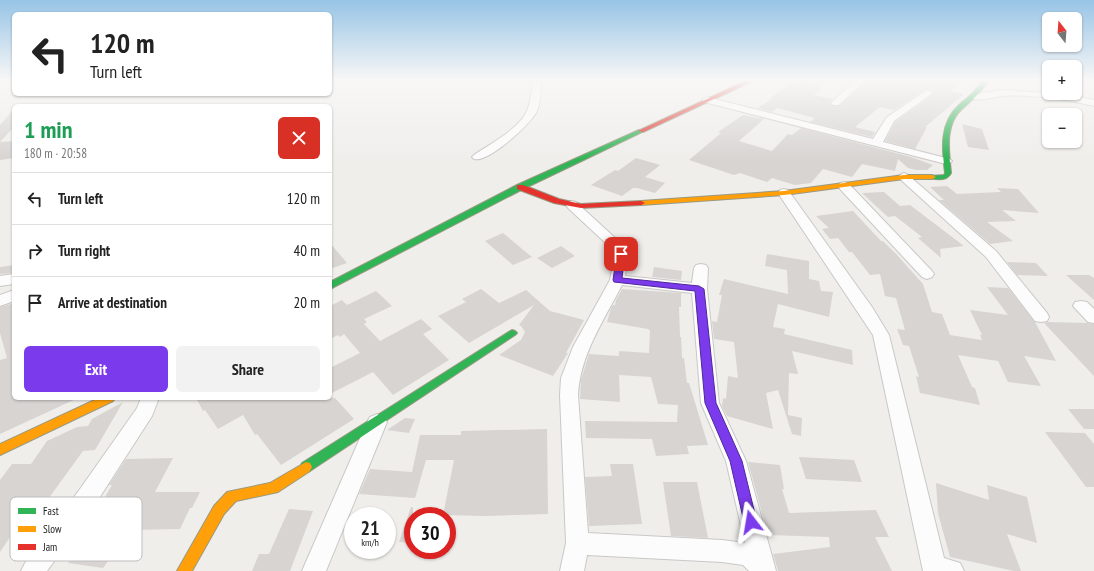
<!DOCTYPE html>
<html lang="en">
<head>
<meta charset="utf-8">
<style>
	:root { --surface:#fff; --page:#f2f2f2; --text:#222; --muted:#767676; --line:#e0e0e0; --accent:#7c3aed }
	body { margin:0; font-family:"PT Sans Narrow",sans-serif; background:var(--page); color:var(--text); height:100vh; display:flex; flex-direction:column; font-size:15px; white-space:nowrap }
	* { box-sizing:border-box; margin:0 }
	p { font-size:13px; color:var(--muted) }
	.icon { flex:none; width:22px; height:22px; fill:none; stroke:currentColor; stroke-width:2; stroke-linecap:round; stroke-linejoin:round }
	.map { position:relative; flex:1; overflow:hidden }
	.drawer { position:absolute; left:12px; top:104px; width:320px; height:296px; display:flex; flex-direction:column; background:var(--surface); border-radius:6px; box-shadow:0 1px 3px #0004 }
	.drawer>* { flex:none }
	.top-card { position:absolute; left:12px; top:12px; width:320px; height:84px; border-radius:6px; box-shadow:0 1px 3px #0004; background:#fff; color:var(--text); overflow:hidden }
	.needle { width:26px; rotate:343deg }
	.tools { position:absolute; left:1042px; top:12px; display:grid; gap:8px }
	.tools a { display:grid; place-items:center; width:40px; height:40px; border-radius:6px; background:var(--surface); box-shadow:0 1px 3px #0004; font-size:20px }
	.speed { position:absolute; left:344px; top:507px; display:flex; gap:8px; font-size:20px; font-weight:700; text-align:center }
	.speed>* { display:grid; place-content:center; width:52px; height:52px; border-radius:50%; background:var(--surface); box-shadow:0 1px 3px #0004; line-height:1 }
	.speed small { font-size:10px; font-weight:400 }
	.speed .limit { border:6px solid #d22; background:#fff; color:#111 }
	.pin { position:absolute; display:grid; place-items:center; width:34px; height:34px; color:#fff; margin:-17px; border-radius:8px; box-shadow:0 2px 6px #0006 }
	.me { position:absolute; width:44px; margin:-22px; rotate:346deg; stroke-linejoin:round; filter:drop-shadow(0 0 3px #0008) }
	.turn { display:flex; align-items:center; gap:14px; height:84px; padding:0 12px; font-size:18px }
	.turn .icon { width:52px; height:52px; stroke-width:2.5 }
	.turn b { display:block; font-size:28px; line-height:34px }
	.round { display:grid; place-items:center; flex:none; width:42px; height:42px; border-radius:6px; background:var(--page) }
	.overview { display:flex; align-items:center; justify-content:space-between; height:68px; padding:0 12px }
	h1 { font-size:24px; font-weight:700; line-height:30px; color:#1e9e55 }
	.button { display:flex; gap:8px; margin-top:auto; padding:8px 12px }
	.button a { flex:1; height:46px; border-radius:6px; background:var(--accent); color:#fff; font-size:16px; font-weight:700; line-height:46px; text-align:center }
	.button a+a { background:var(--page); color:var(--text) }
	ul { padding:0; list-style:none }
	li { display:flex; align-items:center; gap:12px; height:52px; padding:0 12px; border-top:1px solid var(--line) }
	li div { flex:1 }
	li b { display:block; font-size:15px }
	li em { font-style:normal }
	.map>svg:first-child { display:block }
</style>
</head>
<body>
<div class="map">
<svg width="1094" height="571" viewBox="0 0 1094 571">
	<rect width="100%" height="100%" fill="#f0eeeb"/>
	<!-- building -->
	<path fill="#d7d4d2" d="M796,80H811L826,83L820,88L822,89L814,95L833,99L830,103L833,106H840L866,80H962L951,91L964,94L925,127H927L915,149L885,141L895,122L931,96L934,93L930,90L926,89L894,110L880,107L855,127L875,132L872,137L810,122L815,118L777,108L772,112L758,108L773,98H770Z
		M14,109V127L0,142V125Z
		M743,115L764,119L739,141L772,151L788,134L792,135L801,128L911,157L933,165L927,170H916L908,168L898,159L895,171L862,164L852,177L823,169L811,183L795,185L772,178L767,182L740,173L734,175L689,160L721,133L718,132Z
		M962,124L982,129L989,150L968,147Z
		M14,141V158L0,160V142Z
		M636,158L660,165L645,177L665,183L655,193L637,188H633L622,196L591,185L615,170L618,171Z
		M947,186L957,194L1001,192L997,188L1018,189L1039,213L1002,210L1016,221L987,222L1013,241L990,244L939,200H944L930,187Z
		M884,192L900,206L910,205L964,246L940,249L941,258L918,238L922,237L895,216L888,217L862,193Z
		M853,211L881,241H883L897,255L923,284L932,312L942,314L950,335L982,340L980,335H982L970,310L1008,315L987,287L1008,288L1035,322L1056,361L1024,356L1041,386L1008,382L998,361L958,355L972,387L975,388L980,405L920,393L916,376L919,377L909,346L903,345L897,329L905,330L896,298L885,296L880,274L870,275L852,252H849L838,238L830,239L822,229L829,228L816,216Z
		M503,233L532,257L513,265L485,241Z
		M330,243L347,263L330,269Z
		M561,246L575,256L552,268L537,258Z
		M767,254L809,261V279L819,281L821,291L833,292L829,317L778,304L773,327L785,329L784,334L852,350L853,365L792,351L798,374L789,373L788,415L802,418L801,436L792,434L778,390L766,393L773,429L727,416L722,406L723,398L726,399L728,376L738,378L734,342L714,339L712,321L717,322L722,295H719L724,279L788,294L787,270L765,266Z
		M1007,262L1036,263L1048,276L1017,275Z
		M14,265V273L0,274V267Z
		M654,267L682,271L681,280L652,277Z
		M1066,275H1089L1094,278V300Z
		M481,289L499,303L526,290L550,311L584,320L566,353H568L553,376L499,355L521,340L525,332L521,326L519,325L534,305L469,343L438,316L466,302L462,299Z
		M622,289L681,293V307H679L680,337H681L682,358H684L687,383H689L708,445L687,446L689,454L656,456L652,439L586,438L585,421L677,422L678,405L658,404L651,377L619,375L620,402L580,399L581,380L589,354L619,356V351L649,353L650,331L648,329L607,322L611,308L613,305H615L616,300Z
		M376,291L392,306L364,319L367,322L364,324L380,341L421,319L432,329L423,334L449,360L393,395L373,372L330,394V368L360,353L344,334L340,337L338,335L330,339V306L342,300L347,305Z
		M14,303V398H78L0,434V360L7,358L0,333V307Z
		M1048,322L1087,323L1094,324V376L1044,323Z
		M196,398H335L354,419L281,465L257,434L255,435L243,415L218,429L205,410L203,411Z
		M123,402L95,450L83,451L30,524H19L0,552V480L12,464H31L47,441L77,427L88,426L92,419Z
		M1068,409H1094V429H1084Z
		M405,418L415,419L409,433L387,430Z
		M547,429L548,514L485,516L443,515L454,460H426L415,498L359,494L370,469L412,472L420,435H461V431Z
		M1045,432L1085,433L1094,444V487H1086Z
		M799,457L854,460L862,482L806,479Z
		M173,458L155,492H200L192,508H190L180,529L131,530L103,568L68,563L91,533H84L112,485H109L126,459Z
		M748,462L780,465L784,489H782L789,513L876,510L889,537H875L892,571H778L773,554L830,547L829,537L768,535Z
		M610,464H633L642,524L589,526L585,477L612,476Z
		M663,482H697L708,538L671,536Z
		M936,483L989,500L987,485L1027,497L1037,543L1007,534L1021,571H1014L950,557L938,513Z
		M411,507H413V543L399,542Z
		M289,509L313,511L290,571H252L259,554H269Z"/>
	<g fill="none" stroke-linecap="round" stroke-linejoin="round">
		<!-- street casing -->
		<g stroke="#c9c8c7" stroke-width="2">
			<path id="street" d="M533,80H541C541,90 541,101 537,111C531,124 488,163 474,159L472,157L474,155C490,144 519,129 527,111C531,101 532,90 533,80Z
				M856,80H865L839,105H833L831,103L833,101Z
				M927,90L930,91L932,93L930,95L894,121L883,142L950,159L952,161L950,163L946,164L704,102L702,100L707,97L873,139L887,117Z
				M1004,90L1072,95L1094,100V106C1068,100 1031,94 1004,96C995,96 977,103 970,97L975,94Z
				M904,173L908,175L996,251L1047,313L1049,317L1047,321L1041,322L1035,321L986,257L900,179L898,177L900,175Z
				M844,182L848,183L932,271L934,274L932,277L927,279L922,277L840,189L838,186L840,183Z
				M784,189L788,190L872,307L889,335L944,558L960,563L964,571H923L873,335L778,193L780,190Z
				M572,201L576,202L625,247L628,259L625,276L692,283L694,268L696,265L701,264L706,265L708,268L707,289L719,403L746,461L776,571H749L743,565L722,562L587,555L584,571H560L566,543L560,395L561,378L573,347L610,280L614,259L611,248L568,208L566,205L568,202ZM622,285L692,293L701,403L726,461L745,543L722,540L588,533L578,395C580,355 604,320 622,285Z
				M14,274V284L0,286V276Z
				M14,290V301L0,306V295Z
				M1081,301L1087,302L1094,309V323L1088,322L1073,306L1075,302Z
				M141,398H159L152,416L96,503L47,571H21L25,563L80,489L137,408Z
				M377,414L384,417L387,422L326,571H302L367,422L370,417Z"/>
		</g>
		<!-- fast casing -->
		<g stroke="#999a82" stroke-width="2">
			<path id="fast" d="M982,80H988C982,92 973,99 963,108C944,124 949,151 951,173C947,181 938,180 930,178V176L944,175L945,173C942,149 939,123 959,105C968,97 977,91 982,80Z
				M639,130L644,131L523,189L330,289V282L517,185Z
				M512,330L515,331L517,333L515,335L310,471L306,472L302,471L300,467L302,463Z"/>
		</g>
		<!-- slow casing -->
		<g stroke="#999a82" stroke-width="2">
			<path id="slow" d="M904,175H932L936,177L932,179H904L784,195L641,205L637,203L641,201L784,191Z
				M99,398H115L113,401L0,455V444Z
				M306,462L310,463L312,467L310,471L278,492L236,501L224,514L192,571H177L214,506L227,492L270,483Z"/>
		</g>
		<!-- jam casing -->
		<g stroke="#999a82" stroke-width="2">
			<path id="jam" d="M748,80H755L643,132L638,131Z
				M517,185H523L559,199L581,204L641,201L645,203L641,205L581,208L554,203L517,189Z"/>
		</g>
		<!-- street -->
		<use href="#street" fill="#fdfcfc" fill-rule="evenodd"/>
		<!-- fast -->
		<use href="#fast" fill="#30b455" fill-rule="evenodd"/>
		<!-- slow -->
		<use href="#slow" fill="#ff9f0a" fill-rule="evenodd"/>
		<!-- jam -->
		<use href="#jam" fill="#e5322d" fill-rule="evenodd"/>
	</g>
	<!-- sky -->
	<linearGradient id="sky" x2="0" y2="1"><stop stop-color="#97c4e6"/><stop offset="0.5" stop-color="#f8f7f6"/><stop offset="1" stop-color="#f8f7f6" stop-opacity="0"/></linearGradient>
	<rect width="1094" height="160" fill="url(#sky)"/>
	<!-- route -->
	<path fill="#7c3aed" stroke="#51269a" d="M621,251L625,254L622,278L699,286L704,289L716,403L742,461L757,522L755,526L751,528L746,526L744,522L730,461L705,403L695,291L614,282L613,280L617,254Z"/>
	<!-- legend -->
	<rect x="10" y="497" width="132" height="64" rx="6" fill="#fff" stroke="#bdbdbd" stroke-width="1"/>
	<rect x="18" y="508" width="18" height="6" fill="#30b455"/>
	<rect x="18" y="526" width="18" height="6" fill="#ff9f0a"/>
	<rect x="18" y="544" width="18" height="6" fill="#e5322d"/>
	<g font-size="11" fill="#222">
		<text x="43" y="515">Fast</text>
		<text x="43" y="533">Slow</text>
		<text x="43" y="551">Jam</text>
	</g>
</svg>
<div class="tools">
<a><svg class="needle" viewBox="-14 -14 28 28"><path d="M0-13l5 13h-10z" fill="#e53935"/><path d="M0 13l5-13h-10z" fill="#767676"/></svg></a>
<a>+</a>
<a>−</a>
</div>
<div class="speed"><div>21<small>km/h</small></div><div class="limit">30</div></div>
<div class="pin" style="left:621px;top:254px;background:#d93025"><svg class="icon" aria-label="arrive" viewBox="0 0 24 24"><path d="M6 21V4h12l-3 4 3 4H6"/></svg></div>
<svg class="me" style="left:751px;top:522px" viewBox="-20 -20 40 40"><path d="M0-17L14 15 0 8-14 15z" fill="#7c3aed" stroke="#fff" stroke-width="4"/></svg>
<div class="top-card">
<div class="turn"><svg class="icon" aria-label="left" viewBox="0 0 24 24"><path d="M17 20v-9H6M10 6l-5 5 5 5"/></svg><div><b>120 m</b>Turn left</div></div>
</div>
<section class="drawer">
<div class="overview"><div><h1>1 min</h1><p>180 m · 20:58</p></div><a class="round" style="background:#d93025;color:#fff"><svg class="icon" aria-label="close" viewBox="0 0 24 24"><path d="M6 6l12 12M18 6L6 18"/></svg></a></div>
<ul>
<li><svg class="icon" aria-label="left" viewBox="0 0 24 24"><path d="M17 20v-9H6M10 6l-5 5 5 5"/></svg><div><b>Turn left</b></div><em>120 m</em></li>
<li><svg class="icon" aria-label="right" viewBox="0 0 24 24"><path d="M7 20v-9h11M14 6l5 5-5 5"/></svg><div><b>Turn right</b></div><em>40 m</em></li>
<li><svg class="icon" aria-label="arrive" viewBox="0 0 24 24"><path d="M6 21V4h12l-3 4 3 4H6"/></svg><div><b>Arrive at destination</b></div><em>20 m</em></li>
</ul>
<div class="button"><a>Exit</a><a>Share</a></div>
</section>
</div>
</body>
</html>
